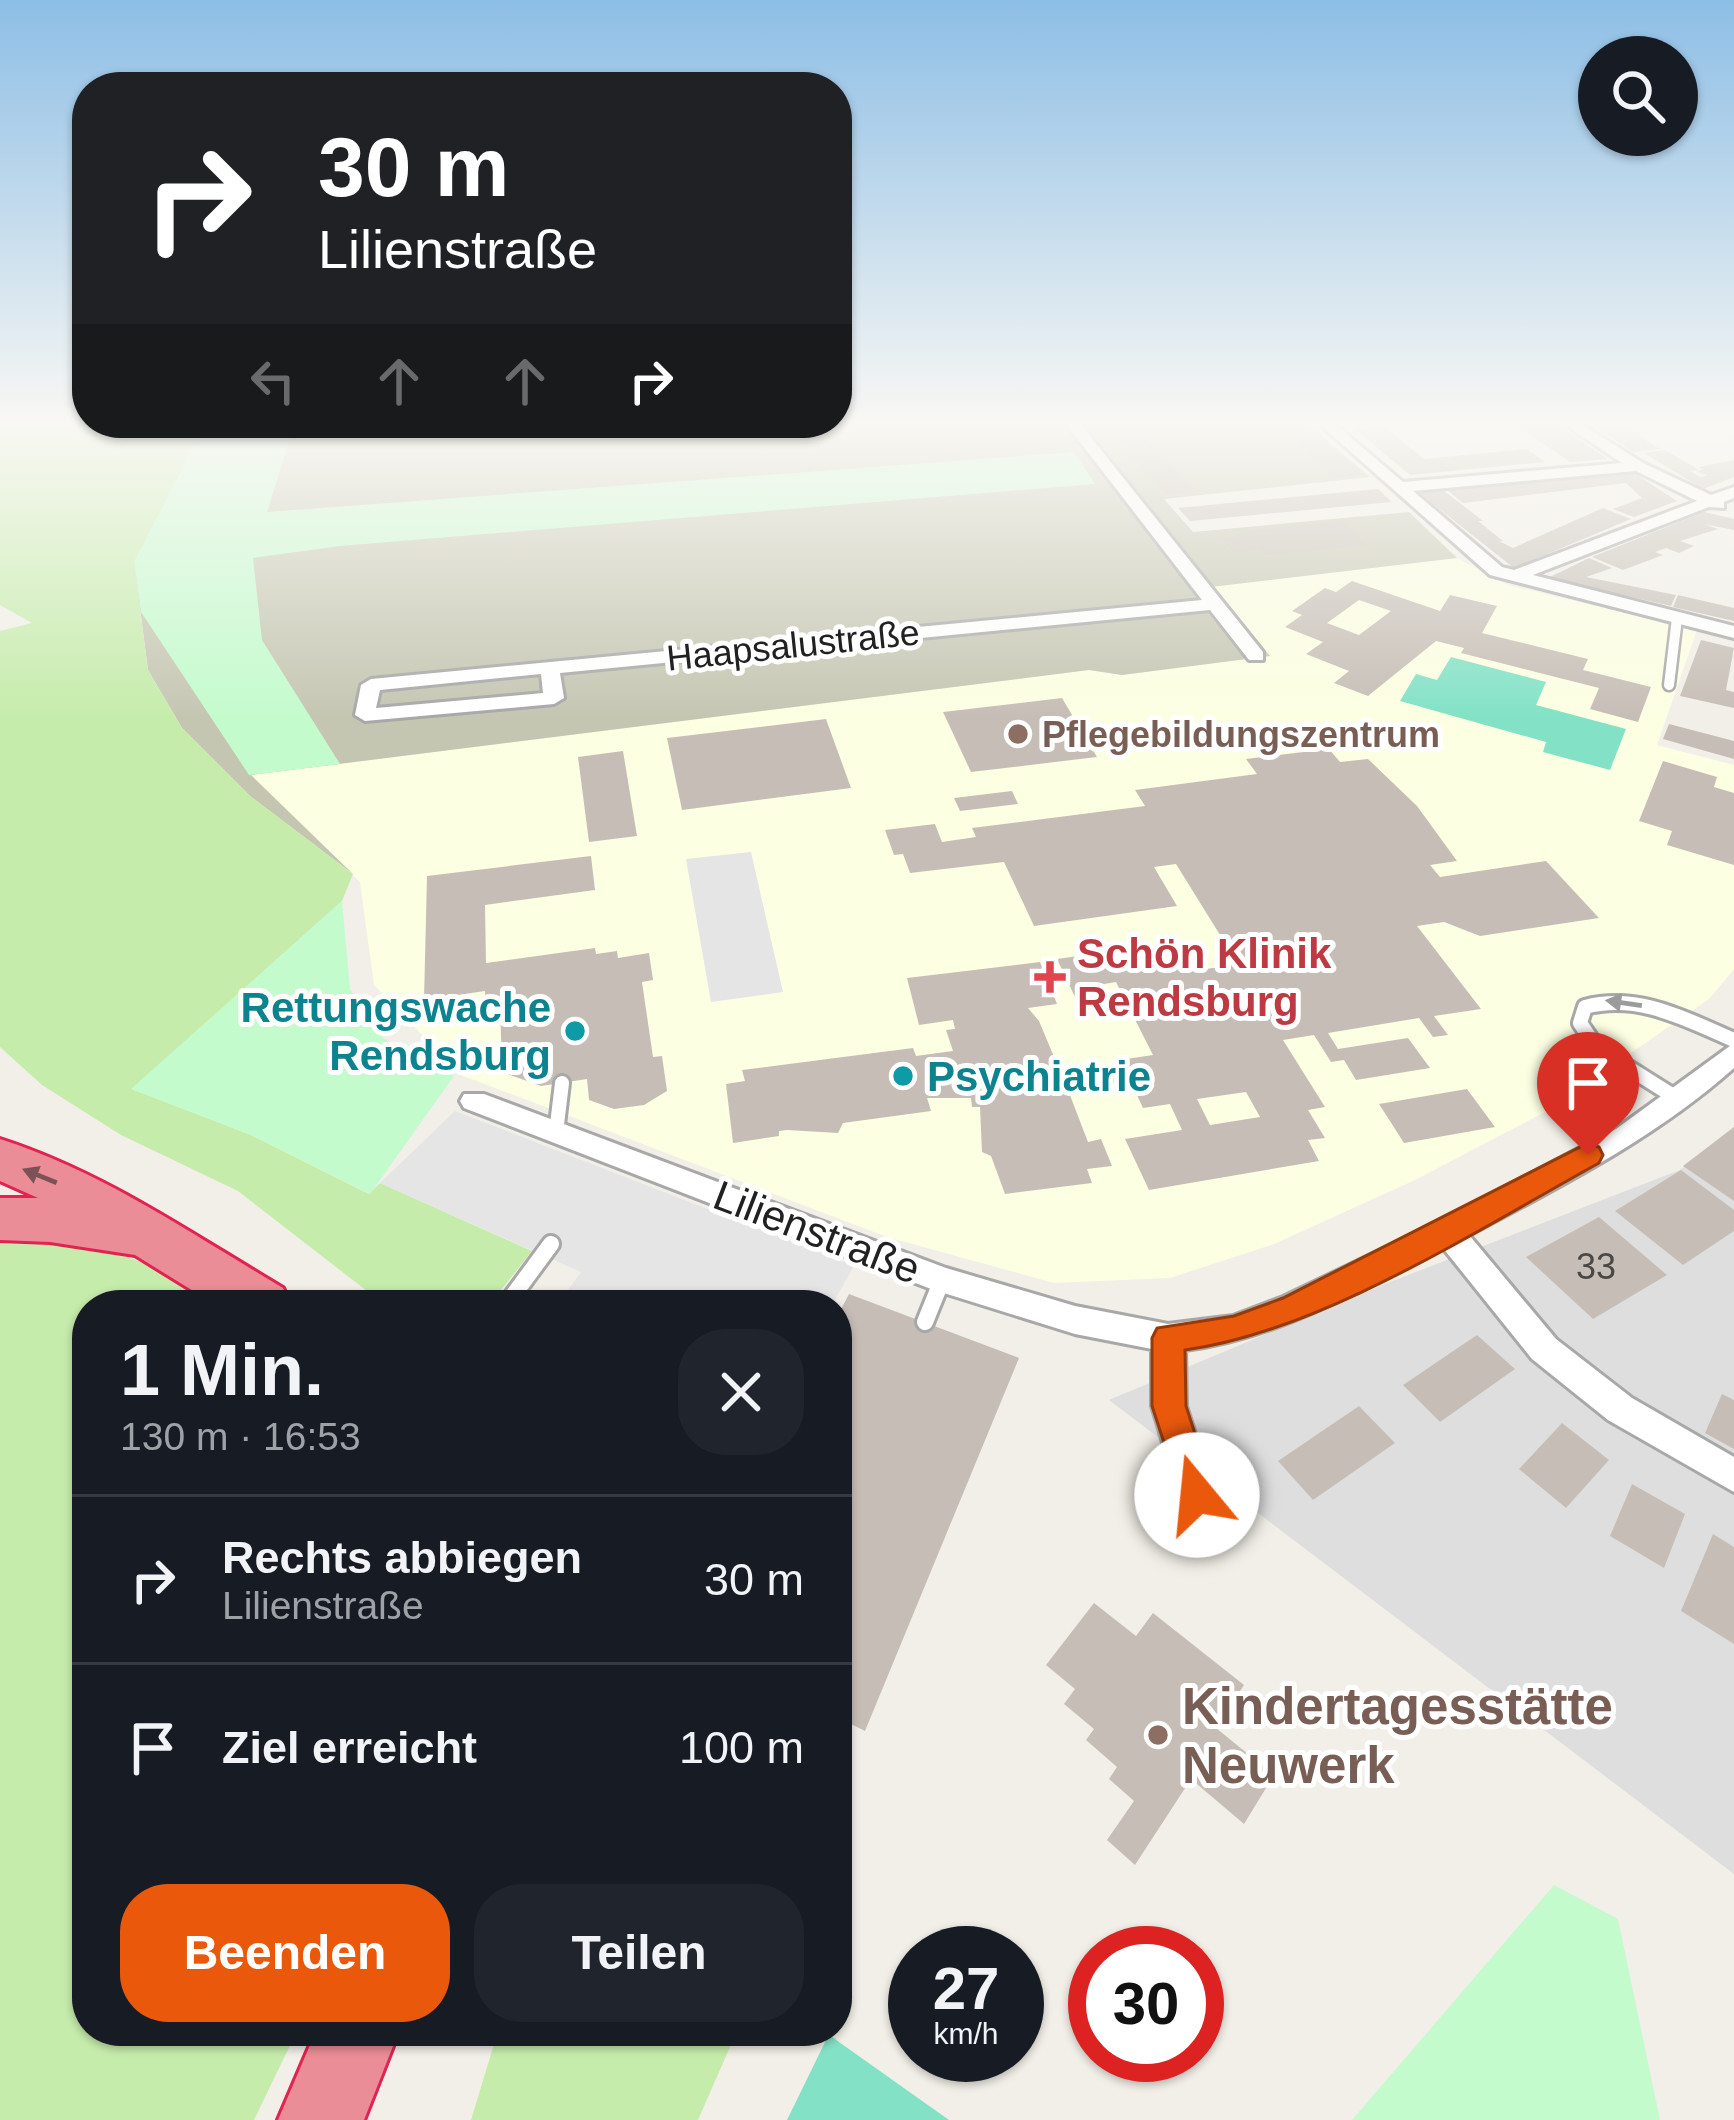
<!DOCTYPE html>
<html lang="de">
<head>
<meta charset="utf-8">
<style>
	:root { --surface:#171b24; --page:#20242c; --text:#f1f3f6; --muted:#9ea1a6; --line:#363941; --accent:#ea580c }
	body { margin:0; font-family:Arial,sans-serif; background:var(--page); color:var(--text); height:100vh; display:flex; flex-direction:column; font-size:45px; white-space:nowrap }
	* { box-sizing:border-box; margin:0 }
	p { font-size:39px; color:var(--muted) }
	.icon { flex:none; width:66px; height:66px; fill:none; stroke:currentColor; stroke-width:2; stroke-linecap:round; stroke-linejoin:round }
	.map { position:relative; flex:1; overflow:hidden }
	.panel { position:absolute; left:72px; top:1290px; width:780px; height:756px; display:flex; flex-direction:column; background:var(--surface); border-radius:48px; box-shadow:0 3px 9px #0004 }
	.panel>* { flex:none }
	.top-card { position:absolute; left:72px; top:72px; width:780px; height:366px; border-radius:48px; box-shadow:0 3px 9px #0004; background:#202124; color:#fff; overflow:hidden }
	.tools { position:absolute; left:1578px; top:36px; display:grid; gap:24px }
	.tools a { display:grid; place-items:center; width:120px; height:120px; border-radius:50%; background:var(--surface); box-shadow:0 3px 9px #0004; font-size:60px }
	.speed { position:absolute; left:888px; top:1926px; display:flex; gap:24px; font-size:60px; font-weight:700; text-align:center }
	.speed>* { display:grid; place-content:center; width:156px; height:156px; border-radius:50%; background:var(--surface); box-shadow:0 3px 9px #0004; line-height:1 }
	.speed small { font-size:30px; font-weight:400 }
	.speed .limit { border:18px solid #d22; background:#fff; color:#111 }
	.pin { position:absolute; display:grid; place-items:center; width:102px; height:102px; color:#fff; margin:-123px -51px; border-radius:50% 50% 50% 0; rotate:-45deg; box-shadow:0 0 12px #0007 }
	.pin .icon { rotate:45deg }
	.me { position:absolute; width:132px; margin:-66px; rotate:343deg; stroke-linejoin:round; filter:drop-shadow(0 0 9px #0008) }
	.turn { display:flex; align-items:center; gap:42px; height:252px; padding:0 48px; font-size:54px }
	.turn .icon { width:156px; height:156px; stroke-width:2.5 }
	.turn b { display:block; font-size:84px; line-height:102px }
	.lanes { display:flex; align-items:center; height:114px; padding:0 48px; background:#0003; justify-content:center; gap:60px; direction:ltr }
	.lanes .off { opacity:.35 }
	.round { display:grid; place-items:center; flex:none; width:126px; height:126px; border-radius:48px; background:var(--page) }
	.summary { display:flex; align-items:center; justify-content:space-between; height:204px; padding:0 48px }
	h1 { font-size:72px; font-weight:700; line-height:90px }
	.cta { display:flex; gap:24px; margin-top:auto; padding:24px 48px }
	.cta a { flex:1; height:138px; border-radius:48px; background:var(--accent); color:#fff; font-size:48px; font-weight:700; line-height:138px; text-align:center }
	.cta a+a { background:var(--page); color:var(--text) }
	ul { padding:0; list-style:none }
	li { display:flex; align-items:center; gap:36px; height:168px; padding:0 48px; border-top:3px solid var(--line) }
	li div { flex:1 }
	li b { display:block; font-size:45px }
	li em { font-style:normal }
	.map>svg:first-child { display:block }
</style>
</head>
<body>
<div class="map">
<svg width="1734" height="2120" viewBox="0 0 1734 2120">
	<rect width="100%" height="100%" fill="#f1efe7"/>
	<!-- residential -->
	<path fill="#dfdede" d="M1734,1127V1874L1109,1400L1390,1282L1680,1170Z"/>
	<!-- education -->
	<path fill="#fcffe2" d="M1457,558L1508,585L1697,630L1657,745L1734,765V969L1709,999L1547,1111L1415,1180L1274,1244L1170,1278L1054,1283L887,1237L461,1075L374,985L360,882L249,775L1089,670L1122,675L1269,656L1209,587Z"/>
	<!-- construction -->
	<path fill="#c5c6b2" d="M837,420H1303L1370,477L1164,499L1193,532L1409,512L1457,558L1211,587L1270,656L1122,675L1089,670L251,775L353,874L250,796L182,728L148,670L134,562L206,423Z"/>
	<!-- grass -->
	<path fill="#c6ecac" d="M0,420L206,423L134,562L148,670L182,728L250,796L353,874L342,901L132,1089L251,1135L369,1194L380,1183L532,1251L489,1305H385L238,1191L121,1135L42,1085L0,1047V631L32,623L0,605Z
		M0,1232L103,1247L163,1271L217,1305H87V2031H297L254,2120H0Z
		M498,2031H737L698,2120H471Z"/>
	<!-- park -->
	<path fill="#c4fbcd" d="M206,423H295L267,512L1074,452L1095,484L340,546L253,558L262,640L340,764L249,775L141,612L134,562Z
		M342,901L350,989L384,1039L454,1076L370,1194L251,1135L131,1089Z
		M1554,1885L1618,1919L1660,2120H1352Z"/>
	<!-- pitch -->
	<path fill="#83e2c6" d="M1451,657L1546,682L1536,705L1626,729L1610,770L1543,752L1546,742L1400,701L1416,674L1437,680Z
		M829,2034L839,2042L949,2120H787Z"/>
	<!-- parking -->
	<path fill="#e5e5e5" d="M751,852L783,992L711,1002L686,859Z
		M455,1111L854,1266L832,1305H557L581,1272L380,1183Z"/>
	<!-- building -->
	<path fill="#c6beb6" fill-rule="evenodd" d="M1270,420H1301L1365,475L1335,477Z
		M1509,420H1550L1608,459L1570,462Z
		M1133,424L1196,492L1166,495L1105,426Z
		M1384,427L1424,459L1527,449L1545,462L1410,475L1355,429Z
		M1625,427L1660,449L1633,452L1599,429Z
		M1665,450L1699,470L1690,471L1700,477L1707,475L1697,472L1703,469L1699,467L1734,460V477L1703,489L1644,453Z
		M1631,471L1677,501L1634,517L1613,509L1642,498L1626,483L1463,503L1447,490Z
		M1378,489L1392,502L1190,521L1178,508Z
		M1443,490L1483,521H1478L1503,541H1499L1513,548L1603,508L1631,519L1514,568L1419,493Z
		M1704,512L1734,519V530L1704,524L1718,529L1680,541L1694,546L1679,553L1666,548L1655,552L1663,555L1623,570L1592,557Z
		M1344,521L1368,545L1265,555L1260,549L1234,552L1222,539L1247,536L1243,532Z
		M1589,558L1612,568L1586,577L1676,595L1671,606L1548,578Z
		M1352,581L1440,611L1450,595L1497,606L1482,633L1588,659L1583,670L1651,687L1638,722L1590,709L1599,688L1461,653L1464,648L1436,641L1368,696L1334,683L1349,671L1306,654L1323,642L1285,627L1302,615L1292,611L1325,588L1336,592ZM1359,600L1391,611L1359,635L1327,623Z
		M1678,595L1734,608V621L1673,607Z
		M1701,640L1734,648L1726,690L1734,692V708L1680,696Z
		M1062,698L1097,757L971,772L943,712Z
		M826,719L851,788L682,810L667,738Z
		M1669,724L1734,741V759L1663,739Z
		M1329,749L1340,762L1368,759L1417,806L1457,861L1430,865L1440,877L1546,861L1599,918L1480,936L1444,922L1417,926L1481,1009L1434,1016L1448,1035L1433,1037L1419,1018L1328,1033L1338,1049L1408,1038L1430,1068L1356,1080L1344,1060L1331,1062L1314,1035L1283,1040L1325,1107L1308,1110L1325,1138L1308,1140L1319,1161L1149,1190L1125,1139L1182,1130L1170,1104L1143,1108L1130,1080L1068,1090L1088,1142L1101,1139L1112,1166L1087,1169L1092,1183L1005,1194L991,1156L982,1152L980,1107H972L971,1098H927L931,1111L843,1123L838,1133L787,1130L779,1131V1136L733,1143L726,1084L745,1081L742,1070L913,1048L916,1056L953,1051L946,1030L955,1029L953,1020L919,1025L907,978L1040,962L1057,1004L1028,1008L1039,1021L1065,1083L1126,1073L1120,1060L1153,1055L1116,982L1104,984L1109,994L1076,999L1057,959L1165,944L1181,973L1238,964L1176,864L1154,867L1177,906L1034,926L1004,862L910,873L903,854L894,855L885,830L935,824L942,842L976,837L972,828L1145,806L1135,790L1257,774L1246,759ZM1246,1092L1260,1117L1210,1125L1197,1099Z
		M623,751L637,836L589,842L578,757Z
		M1663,761L1717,777L1714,787L1734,793V865L1667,845L1672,831L1639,821Z
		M1012,791L1018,804L960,811L954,798Z
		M591,856L595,890L485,905L486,963L595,948L596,954L617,951L618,958L649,953L653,980L642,982L653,1057L662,1056L667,1091L644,1105L614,1109L589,1100L587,1079L541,1086L502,1072L500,1002L485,1004V991L424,1000L427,876Z
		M1467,1089L1495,1127L1404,1143L1379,1104Z
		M1734,1127V1201L1683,1166Z
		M1681,1170L1734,1210V1231L1683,1265L1615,1211Z
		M1599,1217L1667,1275L1593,1319L1526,1257Z
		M849,1294L1019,1358L865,1731L837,1717V1317Z
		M1477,1335L1515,1369L1440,1422L1403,1385Z
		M1722,1394L1734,1400V1449L1705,1433Z
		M1359,1406L1395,1443L1313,1500L1278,1461Z
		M1562,1423L1609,1460L1566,1508L1519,1469Z
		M1632,1484L1685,1514L1664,1568L1610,1536Z
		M1713,1534L1734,1547V1644L1681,1611Z
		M1094,1603L1136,1636L1153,1613L1244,1685L1216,1728L1274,1775L1244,1824L1191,1779L1135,1865L1107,1840L1134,1801L1109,1779L1117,1767L1086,1740L1094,1729L1064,1704L1075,1689L1046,1665Z"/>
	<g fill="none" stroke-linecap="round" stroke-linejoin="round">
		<!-- lane-far2 casing -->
		<g stroke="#a8a8a8" stroke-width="15">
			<path id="lane-far2" d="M1669,685L1677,618"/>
		</g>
		<!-- lane-far1 casing -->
		<g stroke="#a8a8a8" stroke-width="20">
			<path id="lane-far1" d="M1678,1099L1597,1048L1580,1023L1585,1007C1639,993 1685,1019 1734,1040
				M556,1133L562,1083"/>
		</g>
		<!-- lane casing -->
		<g stroke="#a8a8a8" stroke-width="22">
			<path id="lane" d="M506,1305L551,1244
				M925,1322L942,1280"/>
		</g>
		<!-- street casing -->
		<g stroke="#a8a8a8" stroke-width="6">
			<path id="street" d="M1063,420H1077L1263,652V660H1249L1210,610L560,673L564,698L554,704L365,721L355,715L361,685L371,679L1202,600ZM541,674L543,693L376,708L380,690Z
				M1315,420H1330L1403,482L1622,463L1558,420H1575L1643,463L1711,495L1734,487V498L1724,502V508L1709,507L1533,575L1734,626V638L1490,575ZM1636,471L1697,501L1514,570L1502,567L1413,491Z
				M1734,1043V1068C1654,1139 1562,1185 1469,1235L1556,1339L1632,1398L1734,1457V1492L1608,1420L1532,1359L1443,1248C1360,1290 1278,1338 1185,1350L1186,1406L1215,1495L1210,1507L1197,1512L1184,1507L1179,1495L1152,1406V1349L1075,1334L931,1289L464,1108L460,1101L464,1094H484L946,1268L1075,1306L1168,1324L1233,1316L1283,1297L1437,1223L1616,1129Z"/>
		</g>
		<!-- highway casing -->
		<g stroke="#e12252" stroke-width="6">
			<path id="highway" d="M0,1139C103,1172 190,1233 283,1288L291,1305H216L135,1255L50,1242L0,1240V1198H38L0,1181Z
				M316,2031H399L364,2120H278Z"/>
		</g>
		<!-- lane-far2 -->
		<use href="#lane-far2" stroke="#fff" stroke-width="10"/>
		<!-- lane-far1 -->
		<use href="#lane-far1" stroke="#fff" stroke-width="14"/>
		<!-- lane -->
		<use href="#lane" stroke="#fff" stroke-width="16"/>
		<!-- street -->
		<use href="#street" fill="#fff" fill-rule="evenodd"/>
		<!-- highway -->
		<use href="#highway" fill="#ea8d96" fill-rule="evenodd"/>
	</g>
	<!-- one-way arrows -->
	<defs><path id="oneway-solid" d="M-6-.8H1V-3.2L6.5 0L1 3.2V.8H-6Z" transform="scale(3)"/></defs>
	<use fill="#9b9b9b" href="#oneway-solid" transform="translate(1624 1003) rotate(-172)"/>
	<use fill="#7b5256" href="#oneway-solid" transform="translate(40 1176) rotate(-158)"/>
	<!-- sky -->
	<linearGradient id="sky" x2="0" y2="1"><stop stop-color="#8dbee5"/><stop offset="0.59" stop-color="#f9f8f4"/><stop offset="1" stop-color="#f9f8f4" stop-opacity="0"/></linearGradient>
	<rect width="1734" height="717" fill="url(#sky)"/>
	<!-- route -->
	<path fill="#ea580c" stroke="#983908" stroke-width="3" d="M1588,1143L1599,1147L1603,1155L1599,1163C1479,1229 1320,1332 1185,1350L1186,1406L1215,1495L1210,1507L1197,1512L1185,1507L1152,1406V1338L1157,1328L1234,1316L1283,1298Z"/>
	<!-- markers -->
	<g fill="#8d6e63" stroke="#fff" stroke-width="4.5">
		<circle cx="1018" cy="734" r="12"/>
		<circle cx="1158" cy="1735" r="12"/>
	</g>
	<path fill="#e0444e" stroke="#fff" stroke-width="4.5" d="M1044 959h12v12h12v12h-12v12h-12v-12h-12v-12h12z"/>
	<g fill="#0f9aa8" stroke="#fff" stroke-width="4.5">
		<circle cx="575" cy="1031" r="12"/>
		<circle cx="903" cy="1076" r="12"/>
	</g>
	<g text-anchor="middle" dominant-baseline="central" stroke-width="10" stroke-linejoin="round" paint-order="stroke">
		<!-- far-street labels -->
		<g font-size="36" fill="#212121" stroke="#fff">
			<text transform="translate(793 645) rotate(-6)">Haapsalustraße</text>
		</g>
		<!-- far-education labels -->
		<g font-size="36" font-weight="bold" fill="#785e54" stroke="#fff" text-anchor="start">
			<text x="1042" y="734">Pflegebildungszentrum</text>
		</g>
		<!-- number labels -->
		<g font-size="36" fill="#4a4846">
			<text x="1596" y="1266">33</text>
		</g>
		<!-- health labels -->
		<g font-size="42" font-weight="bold" fill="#be3a42" stroke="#fff" text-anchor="start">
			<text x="1077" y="953">Schön Klinik<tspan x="1077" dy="48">Rendsburg</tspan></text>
		</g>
		<!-- culture labels -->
		<g font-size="42" font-weight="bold" fill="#0d838f" stroke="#fff" text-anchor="end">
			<text x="551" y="1007">Rettungswache<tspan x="551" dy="48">Rendsburg</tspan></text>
			<text x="927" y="1076" text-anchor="start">Psychiatrie</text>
		</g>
		<!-- street labels -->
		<g font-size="42" fill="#212121" stroke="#fff">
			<text transform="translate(817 1232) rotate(21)">Lilienstraße</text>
		</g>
		<!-- near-education labels -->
		<g font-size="51" font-weight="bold" fill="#785e54" stroke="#fff" text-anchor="start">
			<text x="1182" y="1706">Kindertagesstätte<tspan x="1182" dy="59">Neuwerk</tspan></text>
		</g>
	</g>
</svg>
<div class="tools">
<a><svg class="icon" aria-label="search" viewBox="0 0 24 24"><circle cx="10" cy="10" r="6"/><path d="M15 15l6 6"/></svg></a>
</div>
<div class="speed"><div>27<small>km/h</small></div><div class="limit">30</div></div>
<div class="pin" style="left:1588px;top:1155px;background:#d93025"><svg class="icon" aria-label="arrive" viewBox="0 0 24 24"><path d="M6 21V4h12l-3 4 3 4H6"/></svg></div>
<svg class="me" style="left:1197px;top:1495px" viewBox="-20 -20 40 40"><circle r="19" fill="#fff"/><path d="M0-13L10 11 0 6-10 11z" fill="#ea580c"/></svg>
<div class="top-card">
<div class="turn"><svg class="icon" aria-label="right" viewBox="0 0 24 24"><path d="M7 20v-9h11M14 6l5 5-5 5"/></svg><div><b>30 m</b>Lilienstraße</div></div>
<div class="lanes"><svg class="icon off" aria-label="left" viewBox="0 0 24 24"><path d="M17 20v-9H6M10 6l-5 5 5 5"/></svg><svg class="icon off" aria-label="ahead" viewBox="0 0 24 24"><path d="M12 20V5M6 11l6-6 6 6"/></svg><svg class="icon off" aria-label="ahead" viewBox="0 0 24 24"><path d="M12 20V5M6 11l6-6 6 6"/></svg><svg class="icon" aria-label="right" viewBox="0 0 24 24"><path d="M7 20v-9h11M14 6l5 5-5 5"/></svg></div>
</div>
<section class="panel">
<div class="summary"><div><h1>1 Min.</h1><p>130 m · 16:53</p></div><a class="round"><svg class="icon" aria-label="close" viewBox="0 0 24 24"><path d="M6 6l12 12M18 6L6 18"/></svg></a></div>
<ul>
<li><svg class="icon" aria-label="right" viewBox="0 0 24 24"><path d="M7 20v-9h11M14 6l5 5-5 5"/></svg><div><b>Rechts abbiegen</b><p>Lilienstraße</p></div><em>30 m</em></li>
<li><svg class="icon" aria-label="arrive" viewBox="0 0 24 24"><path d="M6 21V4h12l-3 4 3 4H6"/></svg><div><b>Ziel erreicht</b></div><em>100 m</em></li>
</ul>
<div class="cta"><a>Beenden</a><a>Teilen</a></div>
</section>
</div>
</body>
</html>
